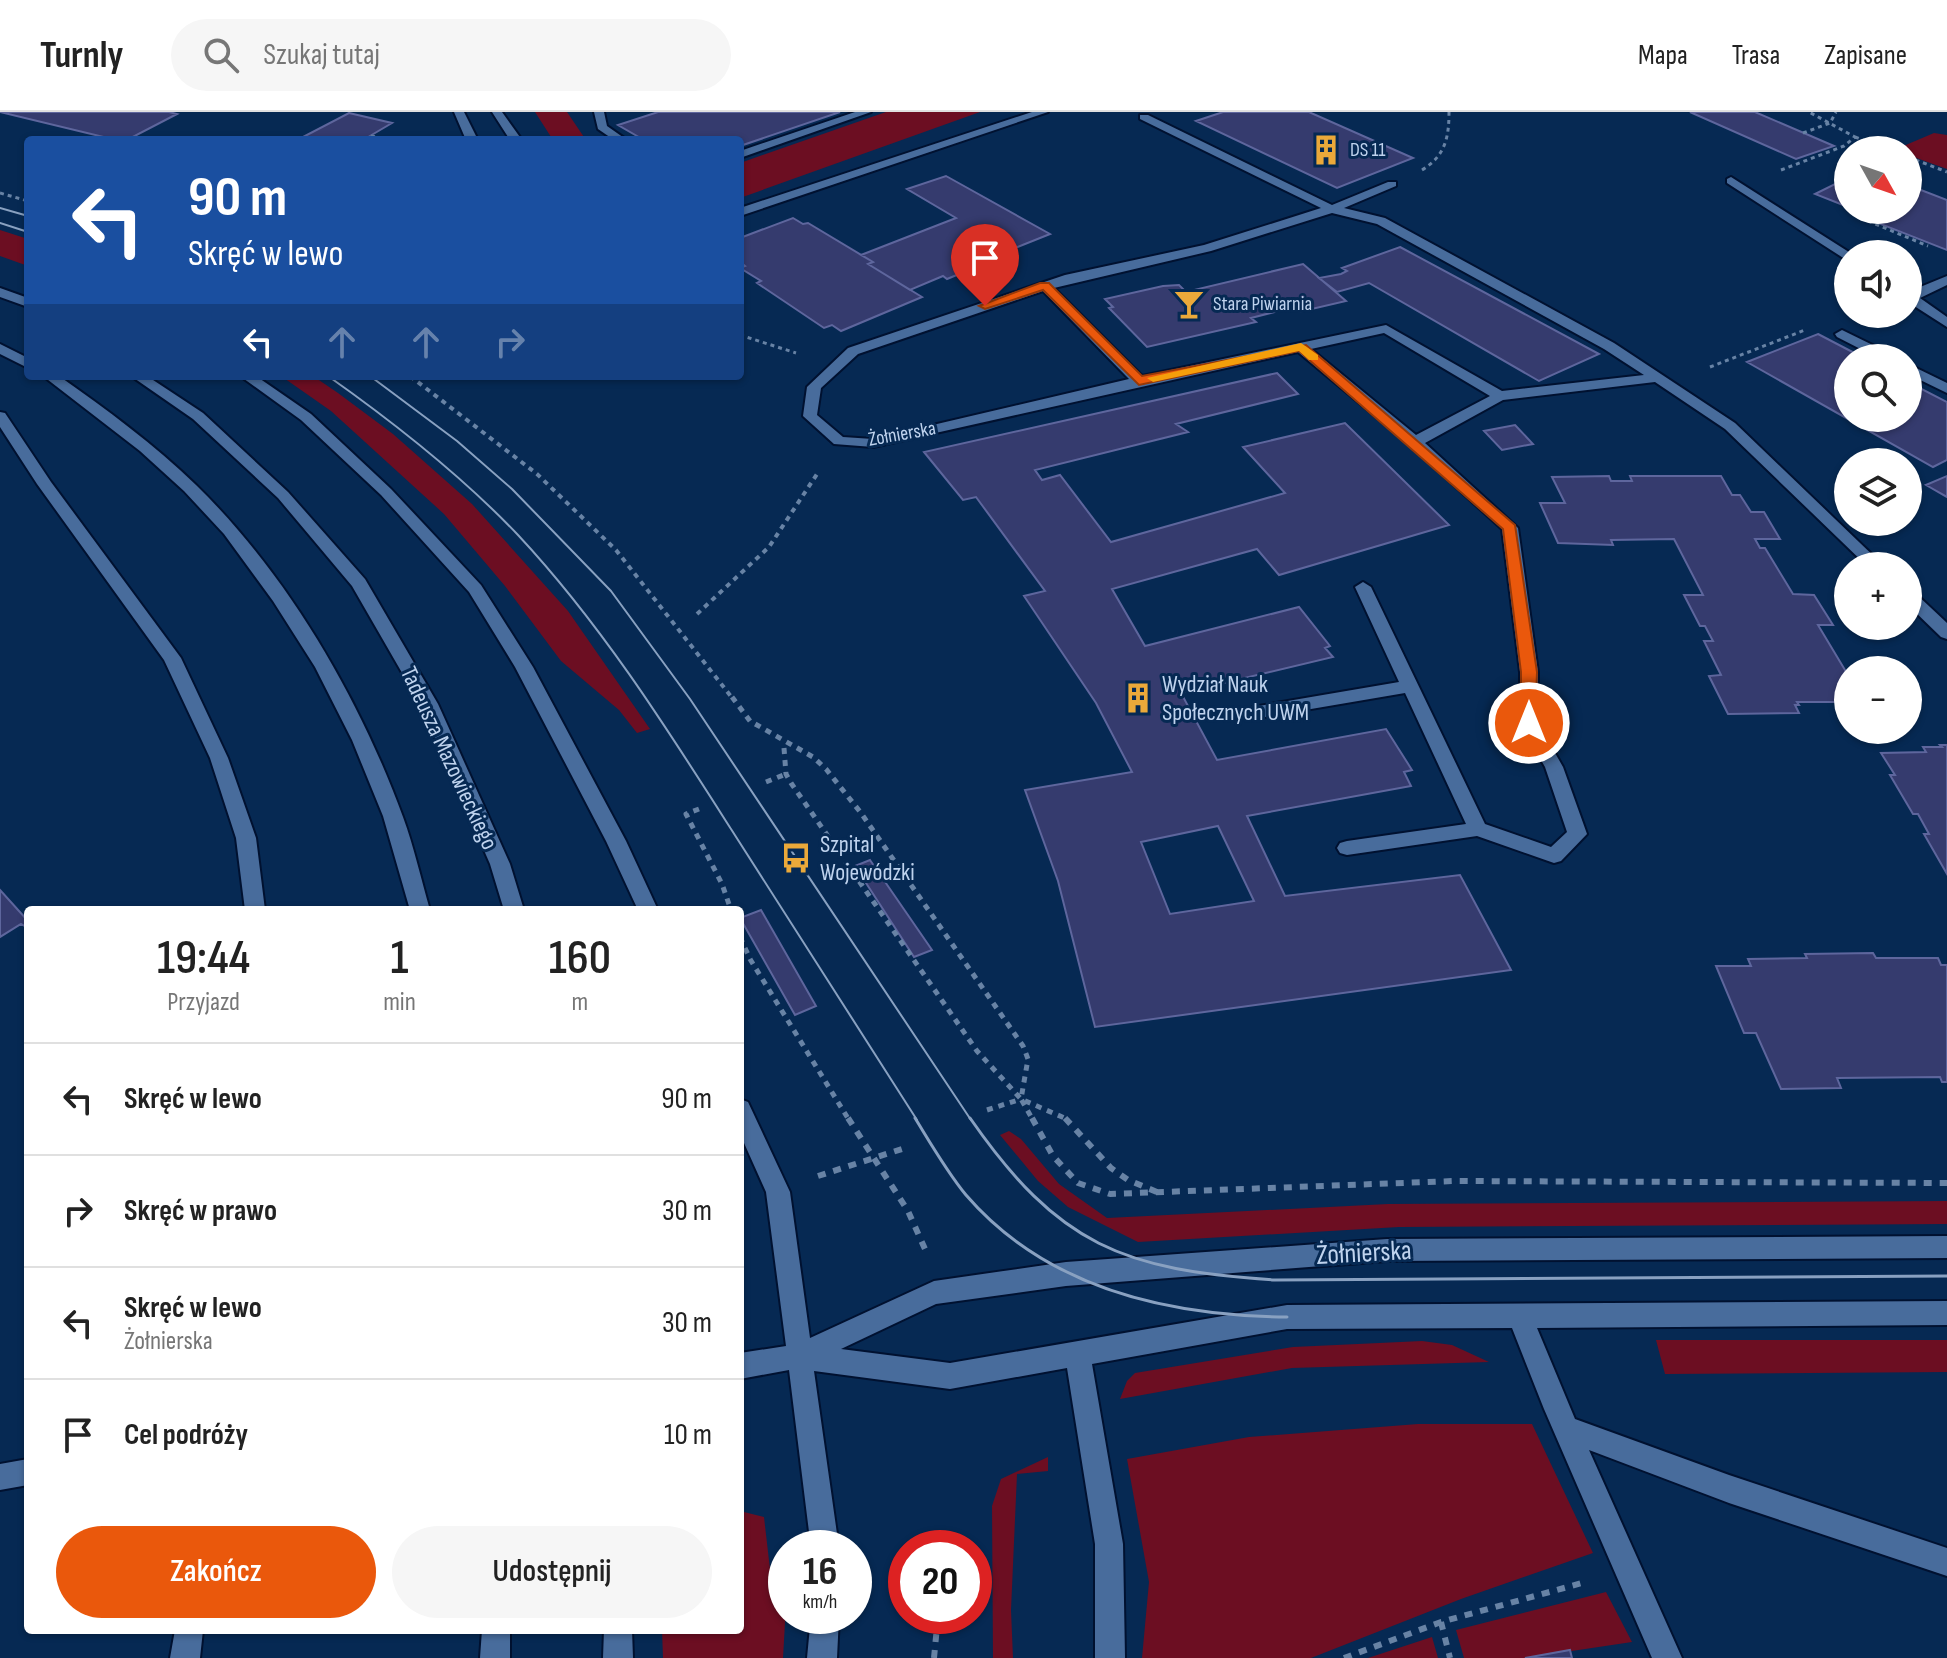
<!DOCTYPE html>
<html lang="pl">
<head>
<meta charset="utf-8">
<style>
	:root { --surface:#fff; --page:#f6f6f6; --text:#222; --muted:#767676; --line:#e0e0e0; --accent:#ea580c }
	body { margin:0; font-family:"Sofia Sans Condensed",sans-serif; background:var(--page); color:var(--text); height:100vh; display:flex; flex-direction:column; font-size:30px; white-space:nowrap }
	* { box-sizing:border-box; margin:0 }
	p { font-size:26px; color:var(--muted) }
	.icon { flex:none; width:44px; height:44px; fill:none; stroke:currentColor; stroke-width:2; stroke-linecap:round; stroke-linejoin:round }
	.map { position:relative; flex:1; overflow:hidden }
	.panel { position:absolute; left:24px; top:794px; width:720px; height:728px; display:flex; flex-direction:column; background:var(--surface); border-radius:8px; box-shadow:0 2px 6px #0004 }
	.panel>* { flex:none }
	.banner { position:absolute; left:24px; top:24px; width:720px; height:244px; border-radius:8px; box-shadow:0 2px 6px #0004; background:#1a4fa0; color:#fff; overflow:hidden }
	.needle { width:52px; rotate:130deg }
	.controls { position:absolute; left:1834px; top:24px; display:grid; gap:16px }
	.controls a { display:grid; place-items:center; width:88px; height:88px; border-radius:50%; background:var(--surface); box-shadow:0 2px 6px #0004; font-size:40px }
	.speed { position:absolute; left:768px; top:1418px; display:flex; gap:16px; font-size:40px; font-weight:700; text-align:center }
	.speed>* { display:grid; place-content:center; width:104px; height:104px; border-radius:50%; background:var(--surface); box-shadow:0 2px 6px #0004; line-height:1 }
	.speed small { font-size:20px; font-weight:400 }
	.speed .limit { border:12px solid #d22; background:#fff; color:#111 }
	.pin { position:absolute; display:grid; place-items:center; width:68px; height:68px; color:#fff; margin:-82px -34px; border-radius:50% 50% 50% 0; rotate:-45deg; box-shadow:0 0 8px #0007 }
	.pin .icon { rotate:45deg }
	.me { position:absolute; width:88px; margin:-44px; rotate:0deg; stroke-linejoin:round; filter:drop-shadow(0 0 6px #0008) }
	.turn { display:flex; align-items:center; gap:28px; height:168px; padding:0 32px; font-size:36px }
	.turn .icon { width:104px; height:104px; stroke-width:2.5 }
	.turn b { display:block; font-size:56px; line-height:68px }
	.lanes { display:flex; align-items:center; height:76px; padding:0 32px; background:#0003; justify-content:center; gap:40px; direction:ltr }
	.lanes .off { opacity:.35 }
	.eta { display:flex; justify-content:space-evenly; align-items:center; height:136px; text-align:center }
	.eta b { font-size:48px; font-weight:600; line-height:56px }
	.action { display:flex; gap:16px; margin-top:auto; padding:16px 32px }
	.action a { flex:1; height:92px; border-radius:48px; background:var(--accent); color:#fff; font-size:32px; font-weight:600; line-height:92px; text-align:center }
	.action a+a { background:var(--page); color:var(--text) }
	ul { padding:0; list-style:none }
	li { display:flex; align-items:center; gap:24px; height:112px; padding:0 32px; border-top:2px solid var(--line) }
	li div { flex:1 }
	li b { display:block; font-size:30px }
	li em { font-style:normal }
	header { display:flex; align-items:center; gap:48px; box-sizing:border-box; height:112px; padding:0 40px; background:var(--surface); border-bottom:2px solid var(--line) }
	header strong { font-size:38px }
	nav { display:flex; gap:44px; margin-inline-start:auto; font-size:28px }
	.search { width:560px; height:72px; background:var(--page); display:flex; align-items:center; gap:20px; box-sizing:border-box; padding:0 28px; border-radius:44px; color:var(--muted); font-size:30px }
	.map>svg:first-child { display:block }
</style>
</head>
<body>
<header>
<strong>Turnly</strong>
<div class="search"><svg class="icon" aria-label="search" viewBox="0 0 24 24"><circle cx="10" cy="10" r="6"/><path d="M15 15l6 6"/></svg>Szukaj tutaj</div>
<nav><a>Mapa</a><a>Trasa</a><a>Zapisane</a></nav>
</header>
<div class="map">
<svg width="1947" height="1546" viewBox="0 0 1947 1546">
	<rect width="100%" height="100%" fill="#062953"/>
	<!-- green -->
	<path fill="#6c0e22" d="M535,0H567L586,28H553Z
		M886,0H980L740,86V51Z
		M1934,21L1947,23V57L1908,43V38H1894Z
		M0,118L28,127V154L0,144Z
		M281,264H313L338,281L393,322L472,392L568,499L650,617L637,621L619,598L561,549L505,474L444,402L331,299Z
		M1009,1019L1021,1027L1059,1072L1107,1106L1388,1092L1947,1089V1112L1399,1115L1138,1130L1068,1095L1038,1069L1000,1023Z
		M1656,1228H1947V1260L1665,1262Z
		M1422,1229L1452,1233L1489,1250L1292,1256L1120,1287L1127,1269L1135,1261L1293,1235Z
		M1418,1312H1532L1593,1441L1461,1487L1311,1546H1142L1149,1470L1127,1347L1249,1325Z
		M1048,1345V1359L1017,1362L1011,1498L1013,1546H993L992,1394L1001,1367Z
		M740,1399L764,1405L773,1483L786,1493L783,1546H663L662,1518H740Z
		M1606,1480L1632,1530L1525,1546H1464L1456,1518Z
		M1432,1525L1438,1546H1368Z"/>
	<!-- building -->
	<path fill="#353b6e" stroke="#5e669d" stroke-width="2" fill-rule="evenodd" d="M0,0H169L177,2L127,28H116Z
		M658,0H840L740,34V28H644L618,13Z
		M1223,0H1309L1413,46L1337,76L1196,9Z
		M1690,0H1755L1834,34L1796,47Z
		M349,1L392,11L363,28L303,25Z
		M946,64L1050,122L965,156L969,158L947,167L943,164L910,178L868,152L873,150L861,143L956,106L907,77Z
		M1835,72L1844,76L1848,74V95L1815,82Z
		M1908,73L1947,88V138L1855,102L1859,100L1854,98H1908Z
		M793,106L803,112L808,111L873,150L868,152L922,185L841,219L832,213L824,216L757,171L761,169L740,156L745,154L740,150V126Z
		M1400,135L1599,242L1539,269L1369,171L1337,180L1319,166L1341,162L1347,159L1342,156Z
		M1303,152L1346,189L1299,200L1294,195L1251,206L1256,210L1147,235L1109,196L1113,195L1105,187L1163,174L1179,173L1186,180Z
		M1818,222L1864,246H1848V306H1908V270L1947,290V348L1933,355L1747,250Z
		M1277,261L1298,282L1176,312L1188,320L1035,358L1042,368L1060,363L1111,430L1285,381L1243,335L1345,311L1449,413L1279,463L1257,437L1112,477L1145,534L1299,495L1330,534L1325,536L1333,545L1181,581L1217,648L1386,617L1412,658L1404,660L1411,674L1247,704L1285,784L1460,763L1511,858L1095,915L1058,769L1025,678L1132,660L1096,591L1024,484L1045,479L976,385L963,388L924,340ZM1218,714L1254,789L1170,802L1141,730Z
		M1515,313L1533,332L1502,338L1484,319Z
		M1609,364L1611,369H1632L1630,364H1721L1732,383H1740L1751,400H1764L1780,427H1755L1760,436H1765L1793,482L1814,483L1833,513H1818L1848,563V590H1797L1799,593H1795L1799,601L1728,602L1709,564L1721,563L1704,529H1713L1705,514H1700L1684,483H1703L1674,427L1611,428L1613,433L1558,431L1540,391H1565L1552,365Z
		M1947,364V385L1926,373Z
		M1940,633H1947V762L1924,722H1929L1918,702H1913L1890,663H1895L1881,641L1926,640L1923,635H1942Z
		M870,748L932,838L914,845L855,754Z
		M0,778L28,809V816L21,812L0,825Z
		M761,798L816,894L795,903L740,806Z
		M1873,841L1876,846H1938L1941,853H1947V970H1942L1940,965L1837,966L1841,976L1781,977L1756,921H1744L1716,854H1751L1748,847L1807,846L1805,842Z
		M1570,1538L1572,1546H1525Z"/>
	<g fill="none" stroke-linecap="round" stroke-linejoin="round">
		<!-- minor casing -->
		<g stroke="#001130" stroke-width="4">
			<path id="minor" d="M454,0H464L478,28H466Z
				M492,0H502L522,28H510Z
				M594,0H604L607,14L627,28H614L598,17Z
				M855,0H871L740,46V39Z
				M1032,0H1048L740,104V96Z
				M1140,3H1148L1332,93L1388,70H1396V74L1344,96L1385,106L1614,231L1735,311L1884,454H1867L1725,317L1655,270L1503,288L1425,331L1518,416L1538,560V611L1563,655L1587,722L1561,749L1554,751L1477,724L1347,743L1340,741L1337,736L1340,731L1347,729L1466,712L1405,581L1253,607L1244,601L1253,595L1399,570L1355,475L1363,470L1371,475L1485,712L1551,735L1567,720L1545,655L1520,611V560L1502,417L1410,333L1298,240L873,335L834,332L803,304L807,275L848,236L1065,163L1204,133L1321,96L1140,7ZM1332,101L1377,112L1604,237L1644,263L1502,279L1386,213L1142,264L1054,176L1211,139ZM1043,179L1129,267L873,327L843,325L817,303L821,276L858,242ZM1384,221L1490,284L1416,323L1311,237Z
				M1731,65L1852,142H1848V149L1727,71V67Z
				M1947,164V173L1920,186L1947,205V215L1908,190V180Z
				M0,176L28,186V195L0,185Z
				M1842,218L1893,243L1895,246H1878L1837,225L1835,222Z
				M0,232L28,246V256L0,242Z
				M1908,252L1947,271V281L1908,262Z
				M43,264H59C107,298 154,332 196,373C288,463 359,585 403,705C414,735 421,767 430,798H410L383,704L352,628L315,555L273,489L224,422L184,379L140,339Z
				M131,264H147L203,301L288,380L365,467L438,592L510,752L524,798H504L490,752L420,592L352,474L278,386L193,307Z
				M240,264H256L311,302L391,377L481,473L533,555L626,729L658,798H638L606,729L515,555L469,480L381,383L301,308Z
				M0,300L5,301L51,370L181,546L228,646L256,726L265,798H245L236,726L210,646L164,548L37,372L0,315Z
				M1908,479L1914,480L1947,511V527L1941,525L1908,493Z
				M740,987L748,990L790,1080L810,1226L934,1169L1066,1150L1387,1127L1947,1124V1146L1387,1149L1066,1174L936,1192L841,1237L950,1251L1287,1193L1947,1189V1213L1537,1216L1575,1307L1729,1363L1947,1436V1464L1729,1391L1589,1338L1682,1546H1652L1544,1297L1512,1216L1287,1217L1092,1252L1123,1432L1125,1546H1095V1432L1067,1256L950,1277L814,1259L839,1436H811L789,1258L740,1267V1241L786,1234L766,1080L740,1022Z
				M28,1347V1373L0,1378V1352Z
				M811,1504H839L837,1546H807Z
				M175,1518H203L200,1546H170Z
				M482,1518H510V1546H480Z
				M604,1518H632L633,1546H603Z"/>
		</g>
		<!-- path-far3 -->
		<path stroke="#6883a5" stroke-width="3" stroke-dasharray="4 4" stroke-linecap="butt" d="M1803,21L1830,11L1836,0
			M371,24L393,28
			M1855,25L1889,38
			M1908,45L1947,60
			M1422,58C1445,44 1449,26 1449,0
			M1781,58L1844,34L1855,25L1809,0
			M0,81L28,89
			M1868,109L1928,134
			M740,223L796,241
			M1710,255L1805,218"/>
		<!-- path-far2 -->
		<path stroke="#6883a5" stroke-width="4" stroke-dasharray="5 5" stroke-linecap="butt" d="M410,264L537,362L616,438L733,587
			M697,502L769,435L819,359"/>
		<!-- path-far1 -->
		<path stroke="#6883a5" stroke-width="5" stroke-dasharray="6 6" stroke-linecap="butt" d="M732,585L750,609L813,645L826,657L861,701L1023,934L1028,947L1021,987L1033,1008
			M784,636L786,662L791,671L977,939L1021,987L1069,1008
			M766,670L786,662
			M699,697L686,702L722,772L731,798
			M740,825L750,847L849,1008
			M987,998L1021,987"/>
		<!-- path -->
		<path stroke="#6883a5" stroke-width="6" stroke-dasharray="8 8" stroke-linecap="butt" d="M848,1006L908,1099L925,1137
			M1032,1006L1053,1044L1078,1071L1110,1082L1454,1069L1947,1071
			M1065,1006L1111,1056L1128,1068L1157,1080
			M818,1064L905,1036
			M1441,1510L1450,1546
			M934,1546L938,1504
			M1344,1546L1441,1510L1582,1471"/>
		<!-- minor -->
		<use href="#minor" fill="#486c9c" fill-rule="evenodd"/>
		<!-- tram-far1 -->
		<path stroke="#89a1c1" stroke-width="2" d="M0,96L28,104
			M0,111L28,120
			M328,264C396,312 461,363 518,423C601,512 666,615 731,717C793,814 855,911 917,1008
			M370,264L457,329L512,377L611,479L690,587L971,1008"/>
		<!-- tram -->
		<path stroke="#89a1c1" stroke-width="3" d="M915,1006C931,1032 947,1060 966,1083C1047,1177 1169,1204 1287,1205
			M970,1006C1059,1134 1123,1158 1275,1168L1947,1164"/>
	</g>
	<!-- route -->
	<path fill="#ea580c" stroke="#983908" stroke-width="2" d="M1040,171H1049L1142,264L1306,233L1515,413L1537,560L1535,615H1523L1521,611V560L1503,417L1299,239L1139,273L1043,178L985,197L979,194Z"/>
	<!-- slow -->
	<path fill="#f59e0b" d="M1301,231L1318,243V248H1309L1299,239L1153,270L1147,266Z"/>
	<!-- icons -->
	<defs>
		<g id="building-bare" transform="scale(2.4)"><path d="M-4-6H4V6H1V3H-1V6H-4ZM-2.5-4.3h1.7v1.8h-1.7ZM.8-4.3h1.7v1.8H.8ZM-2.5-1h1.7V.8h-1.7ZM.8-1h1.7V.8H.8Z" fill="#eba93a" stroke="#062953" stroke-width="2.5" paint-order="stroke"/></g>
		<g id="bar-bare" transform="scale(2.4)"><path d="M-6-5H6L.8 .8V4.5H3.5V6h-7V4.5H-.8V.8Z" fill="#eba93a" stroke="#062953" stroke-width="2.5" paint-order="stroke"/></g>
		<g id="bus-bare" transform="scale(2.4)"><path d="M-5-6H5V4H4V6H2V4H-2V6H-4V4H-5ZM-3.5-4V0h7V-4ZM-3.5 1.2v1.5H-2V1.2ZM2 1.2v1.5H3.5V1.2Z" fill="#eba93a" stroke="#062953" stroke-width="2.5" paint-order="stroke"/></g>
	</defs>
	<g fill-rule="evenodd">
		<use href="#building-bare" x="1326" y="38"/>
		<use href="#bar-bare" x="1189" y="192"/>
		<use href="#building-bare" x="1138" y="586"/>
		<use href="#bus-bare" x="796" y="746"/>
	</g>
	<g text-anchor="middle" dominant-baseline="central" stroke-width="6" stroke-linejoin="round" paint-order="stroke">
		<!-- far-poi labels -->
		<g font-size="20" fill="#bfd3ee" stroke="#062953" text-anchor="start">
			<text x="1350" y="38">DS 11</text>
			<text x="1213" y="192">Stara Piwiarnia</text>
		</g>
		<!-- far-street labels -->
		<g font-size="20" fill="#bfd3ee" stroke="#062953">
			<text transform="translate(902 322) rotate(-10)">Żołnierska</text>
		</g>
		<!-- poi labels -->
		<g font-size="24" fill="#bfd3ee" stroke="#062953" text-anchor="start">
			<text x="1162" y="572">Wydział Nauk<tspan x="1162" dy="28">Społecznych UWM</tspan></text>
			<text x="820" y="732">Szpital<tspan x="820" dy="28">Wojewódzki</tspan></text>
		</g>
		<!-- street labels -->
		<g font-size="24" fill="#bfd3ee" stroke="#062953">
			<text transform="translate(449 646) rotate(65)">Tadeusza Mazowieckiego</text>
		</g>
		<!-- near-street labels -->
		<g font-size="28" fill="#bfd3ee" stroke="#062953">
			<text transform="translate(1364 1141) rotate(-3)">Żołnierska</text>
		</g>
	</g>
</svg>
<div class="controls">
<a><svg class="needle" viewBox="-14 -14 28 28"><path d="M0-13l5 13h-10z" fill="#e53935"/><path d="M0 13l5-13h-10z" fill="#767676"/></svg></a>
<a><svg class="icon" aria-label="sound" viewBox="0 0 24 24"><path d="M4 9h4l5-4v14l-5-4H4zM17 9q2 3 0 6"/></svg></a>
<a><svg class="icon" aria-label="search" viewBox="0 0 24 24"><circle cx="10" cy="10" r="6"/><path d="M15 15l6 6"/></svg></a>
<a><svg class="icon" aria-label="layers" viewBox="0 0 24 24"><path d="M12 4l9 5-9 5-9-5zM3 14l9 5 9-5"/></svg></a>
<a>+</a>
<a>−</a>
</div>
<div class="speed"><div>16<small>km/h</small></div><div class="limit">20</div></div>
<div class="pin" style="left:985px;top:194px;background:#d93025"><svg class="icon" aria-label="arrive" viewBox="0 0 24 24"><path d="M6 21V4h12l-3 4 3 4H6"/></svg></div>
<svg class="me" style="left:1529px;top:611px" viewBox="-20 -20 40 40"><circle r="17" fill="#ea580c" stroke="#fff" stroke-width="3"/><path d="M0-11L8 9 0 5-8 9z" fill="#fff"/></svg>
<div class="banner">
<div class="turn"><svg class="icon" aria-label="left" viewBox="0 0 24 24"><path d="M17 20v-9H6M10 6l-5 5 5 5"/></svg><div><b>90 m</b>Skręć w lewo</div></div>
<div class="lanes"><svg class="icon" aria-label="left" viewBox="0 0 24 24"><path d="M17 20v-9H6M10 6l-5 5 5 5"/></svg><svg class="icon off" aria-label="ahead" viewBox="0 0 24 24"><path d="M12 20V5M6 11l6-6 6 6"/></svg><svg class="icon off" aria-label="ahead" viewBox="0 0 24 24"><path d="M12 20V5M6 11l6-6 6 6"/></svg><svg class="icon off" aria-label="right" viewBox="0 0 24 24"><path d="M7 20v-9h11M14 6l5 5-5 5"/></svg></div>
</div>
<section class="panel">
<div class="eta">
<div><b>19:44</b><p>Przyjazd</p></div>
<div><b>1</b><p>min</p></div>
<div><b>160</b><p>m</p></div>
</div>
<ul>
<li><svg class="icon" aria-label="left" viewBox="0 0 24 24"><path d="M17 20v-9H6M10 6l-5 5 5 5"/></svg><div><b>Skręć w lewo</b></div><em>90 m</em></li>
<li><svg class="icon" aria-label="right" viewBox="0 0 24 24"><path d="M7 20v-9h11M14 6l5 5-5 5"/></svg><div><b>Skręć w prawo</b></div><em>30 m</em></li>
<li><svg class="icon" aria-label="left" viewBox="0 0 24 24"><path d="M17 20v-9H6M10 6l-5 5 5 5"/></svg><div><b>Skręć w lewo</b><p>Żołnierska</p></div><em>30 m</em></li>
<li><svg class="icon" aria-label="arrive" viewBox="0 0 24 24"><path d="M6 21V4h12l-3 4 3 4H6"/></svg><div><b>Cel podróży</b></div><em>10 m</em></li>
</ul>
<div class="action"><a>Zakończ</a><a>Udostępnij</a></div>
</section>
</div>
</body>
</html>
